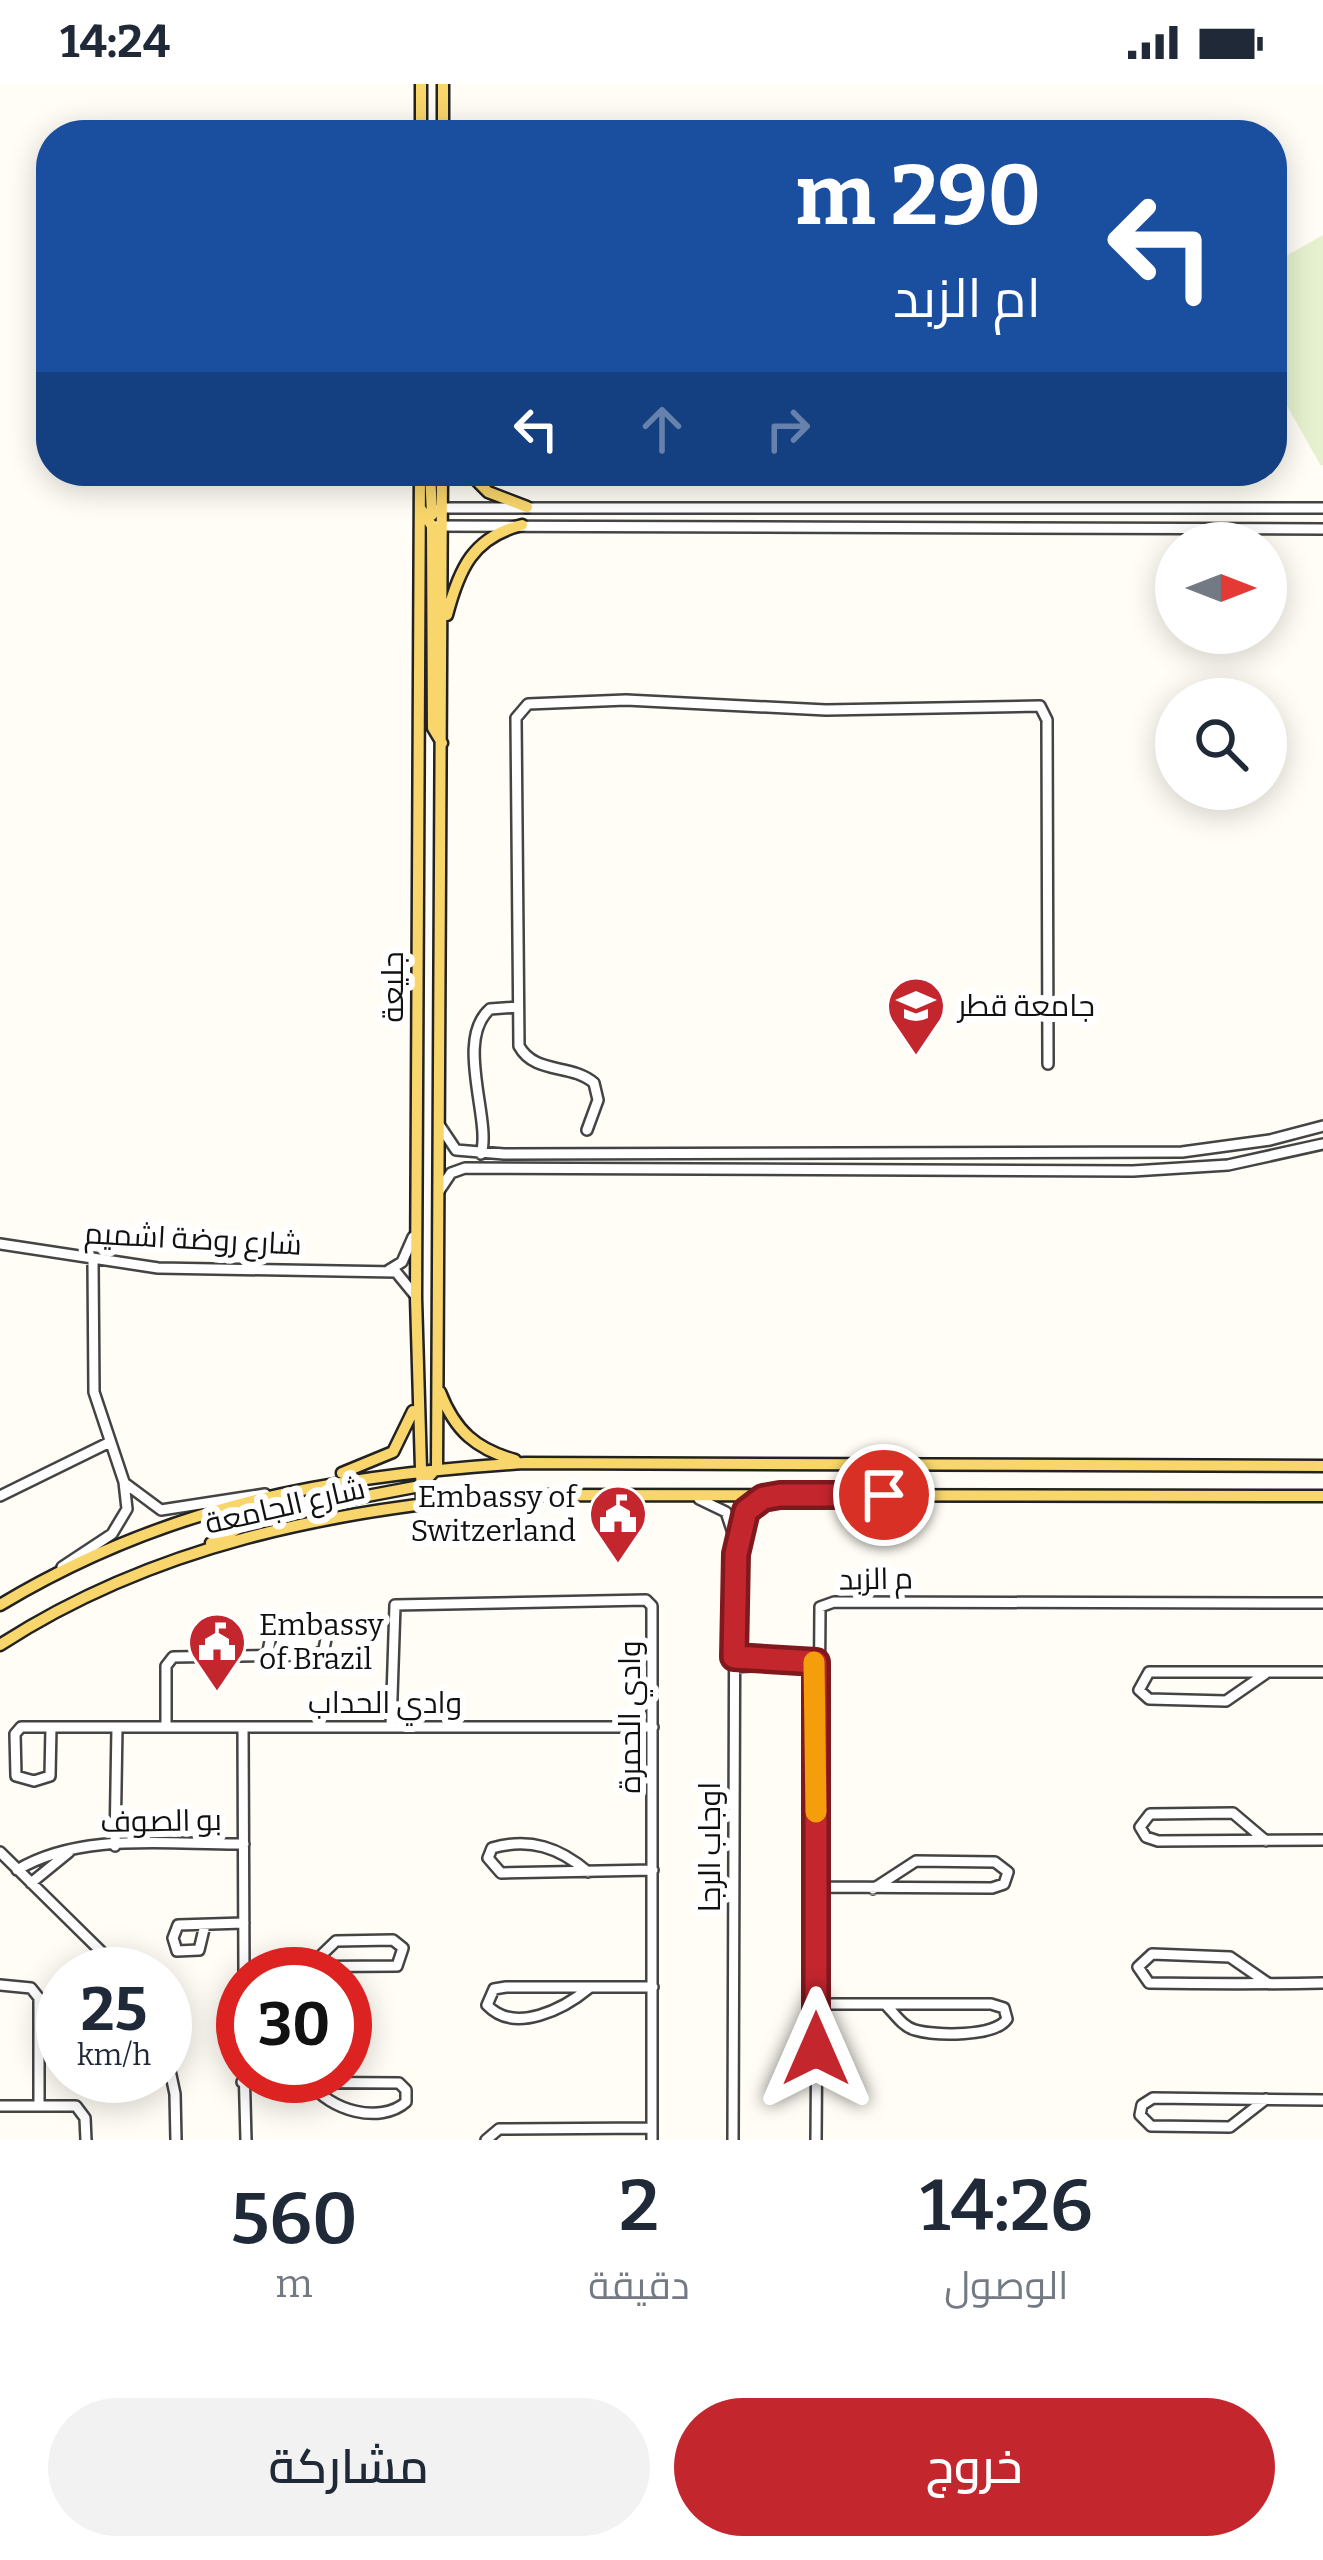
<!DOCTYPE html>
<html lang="ar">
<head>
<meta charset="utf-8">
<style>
	:root { --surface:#fff; --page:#f2f2f3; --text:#1f2937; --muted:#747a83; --accent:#c4262e }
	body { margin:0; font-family:Bitter,Cairo,serif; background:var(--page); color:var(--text); direction:rtl; height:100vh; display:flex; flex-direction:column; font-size:45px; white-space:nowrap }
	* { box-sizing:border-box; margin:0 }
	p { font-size:39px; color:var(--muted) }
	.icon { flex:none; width:66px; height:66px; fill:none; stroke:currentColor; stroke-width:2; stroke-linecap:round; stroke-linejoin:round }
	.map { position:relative; height:2056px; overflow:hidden; direction:ltr }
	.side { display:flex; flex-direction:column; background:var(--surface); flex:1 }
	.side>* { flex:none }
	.top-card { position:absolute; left:36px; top:36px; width:1251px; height:366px; border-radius:48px; box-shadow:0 6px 30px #0003; direction:rtl; background:#1a4fa0; color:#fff; overflow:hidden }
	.needle { width:78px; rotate:90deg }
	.tools { position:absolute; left:1155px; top:438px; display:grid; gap:24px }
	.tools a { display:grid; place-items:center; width:132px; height:132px; border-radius:50%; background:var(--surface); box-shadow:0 6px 30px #0003; font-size:60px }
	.speed { position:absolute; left:36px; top:1863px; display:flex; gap:24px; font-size:60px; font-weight:700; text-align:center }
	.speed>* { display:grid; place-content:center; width:156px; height:156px; border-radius:50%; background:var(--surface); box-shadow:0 6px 30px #0003; line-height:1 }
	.speed small { font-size:30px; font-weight:400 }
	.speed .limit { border:18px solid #d22; background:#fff; color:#111 }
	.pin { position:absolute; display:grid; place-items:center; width:102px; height:102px; color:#fff; margin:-51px; border:6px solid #fff; border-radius:50%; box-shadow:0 3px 12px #0007 }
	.me { position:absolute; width:132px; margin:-66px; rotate:0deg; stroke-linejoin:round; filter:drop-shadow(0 0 9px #0008) }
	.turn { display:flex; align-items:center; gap:42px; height:252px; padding:0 48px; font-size:54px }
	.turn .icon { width:156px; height:156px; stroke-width:2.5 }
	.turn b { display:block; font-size:84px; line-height:102px }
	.lanes { display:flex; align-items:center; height:114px; padding:0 48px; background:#0003; justify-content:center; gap:60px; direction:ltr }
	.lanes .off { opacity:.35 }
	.eta { display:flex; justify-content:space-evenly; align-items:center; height:204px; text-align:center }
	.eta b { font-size:72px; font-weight:600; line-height:84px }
	.button { display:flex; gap:24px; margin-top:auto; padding:24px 48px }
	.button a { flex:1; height:138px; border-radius:72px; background:var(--accent); color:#fff; font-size:48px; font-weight:600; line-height:138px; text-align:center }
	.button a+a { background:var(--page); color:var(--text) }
	.status { display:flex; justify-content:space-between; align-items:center; height:84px; padding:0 60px; background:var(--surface); direction:ltr }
	.status svg { height:33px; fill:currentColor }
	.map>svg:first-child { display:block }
</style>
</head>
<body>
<div class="status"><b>14:24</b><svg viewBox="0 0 49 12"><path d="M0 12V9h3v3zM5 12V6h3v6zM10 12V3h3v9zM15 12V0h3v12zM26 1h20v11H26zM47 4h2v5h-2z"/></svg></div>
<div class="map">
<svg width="1323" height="2056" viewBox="0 0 1323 2056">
	<rect width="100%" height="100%" fill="#fffdf5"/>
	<!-- pitch -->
	<path fill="#e6f2cf" d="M1323,151V381L1321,382L1272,295V180Z"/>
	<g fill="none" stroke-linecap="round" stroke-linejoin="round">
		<!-- minor casing -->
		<g stroke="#444" stroke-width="14">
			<path id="minor" d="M440,424H1323
				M434,442L1323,445
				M440,1042L456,1066L504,1070L1182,1068L1270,1056L1323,1042
				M587,1046L598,1016L594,999C571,979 535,991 519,962L516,634L528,620L626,616L826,626L1040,622L1047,636L1048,980
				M481,1070C492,1037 454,956 490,925L518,923
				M439,1107L451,1089L465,1084L1133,1087L1228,1081L1323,1060
				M0,1160L158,1184L396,1188L414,1210
				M389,1186L402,1178L413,1153
				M126,1400L161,1426L265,1410
				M0,1412L108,1359
				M699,1415L726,1428L735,1455L733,2056
				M739,1452L746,1427L770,1413
				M62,1483L112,1450L127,1425L124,1398L94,1308L93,1178
				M734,1573L788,1576
				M734,1583L816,1578
				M1265,1590L1226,1617L1149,1615L1139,1606L1149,1588H1323
				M51,1643L50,1692L34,1697L16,1692L15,1650L21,1643H653
				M166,1643V1582L173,1573L316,1571L324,1565L327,1550L316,1539L280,1540L272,1547L267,1572
				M243,1643L244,1890
				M391,1643L395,1521L646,1516L652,1522V2056
				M1266,1757L1233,1729L1150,1730L1140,1743L1146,1753L1158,1757L1323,1756
				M115,1762L117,1643
				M0,1768L124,1890
				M17,1786C82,1747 171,1761 244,1760
				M588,1788C560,1764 530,1753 492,1764L488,1774L501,1789L653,1786
				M31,1799L69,1768
				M817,1803L992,1804L1004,1800L1008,1788L995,1778L916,1777L873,1805
				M205,1841L199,1866L177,1867L173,1854L178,1841L244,1839
				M244,1883L397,1882L403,1864L393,1856L336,1857L309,1883
				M1269,1900L1230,1873L1152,1870L1138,1883L1149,1899C1207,1900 1265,1900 1323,1899
				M0,1901L31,1904L39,1914V2022
				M589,1904C565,1924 515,1951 487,1921L494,1905L506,1903H653
				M816,1920H991L1004,1924L1007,1935C995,1953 936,1952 915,1946C903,1943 895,1930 886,1921
				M243,1941L246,2056
				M165,1963L175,2010L176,2056
				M242,1998L399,1999L406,2006V2018C380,2041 329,2026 311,1999
				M1266,2015L1230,2043L1151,2042L1140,2031L1142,2021L1153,2014L1323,2016
				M0,2022H76L85,2034L86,2056
				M486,2056L499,2045L652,2044
				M816,2056L820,1523L834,1518L1323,1519"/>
		</g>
		<!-- major casing -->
		<g stroke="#222" stroke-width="15">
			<path id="major" d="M421,0V51
				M443,0V51
				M420,387L416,1214L422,1419
				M430,387L432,431
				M467,387L488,408L527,423
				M420,424L432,442L433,644L442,659
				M447,531C459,485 473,453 522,441
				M440,1308C455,1347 476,1365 515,1376
				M437,1384L442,387
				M342,1389L393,1368L413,1327
				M211,1459L261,1432L420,1402L437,1384
				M0,1521C168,1420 333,1391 525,1379L1323,1382
				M0,1561C154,1461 331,1426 511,1411L1323,1412"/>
		</g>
		<!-- minor -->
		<use href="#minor" stroke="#fff" stroke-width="9"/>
		<!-- major -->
		<use href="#major" stroke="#f9d66b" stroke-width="10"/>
	</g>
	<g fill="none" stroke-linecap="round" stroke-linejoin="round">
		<!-- route casing -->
		<g stroke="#7f191e" stroke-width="30">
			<path id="route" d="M816,1965V1578L734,1573L736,1470L746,1427L763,1414L780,1411H884"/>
		</g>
		<!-- route -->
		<use href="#route" stroke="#c4262e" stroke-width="21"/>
		<!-- slow -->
		<path stroke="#f59e0b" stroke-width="21" d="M814,1578L816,1728"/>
	</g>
	<!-- icons -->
	<defs>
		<g id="university-pin" transform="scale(3)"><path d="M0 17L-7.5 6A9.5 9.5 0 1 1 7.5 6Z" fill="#c4262e" stroke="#fff"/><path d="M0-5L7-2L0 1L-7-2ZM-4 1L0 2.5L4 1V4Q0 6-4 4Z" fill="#fff"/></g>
		<g id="civic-pin" transform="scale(3)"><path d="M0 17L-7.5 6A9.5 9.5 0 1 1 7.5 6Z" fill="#c4262e" stroke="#fff"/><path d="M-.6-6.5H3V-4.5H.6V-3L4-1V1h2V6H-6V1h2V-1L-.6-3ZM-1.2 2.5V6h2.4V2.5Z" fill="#fff"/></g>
	</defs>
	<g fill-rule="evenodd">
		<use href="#university-pin" x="916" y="922"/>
		<use href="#civic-pin" x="618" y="1430"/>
		<use href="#civic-pin" x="217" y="1558"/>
	</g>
	<g text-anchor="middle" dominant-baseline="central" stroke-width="12" stroke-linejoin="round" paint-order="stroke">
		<!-- street labels -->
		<g font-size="30" fill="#111" stroke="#fff">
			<text transform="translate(393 903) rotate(-90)">جليعة</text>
			<text transform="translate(193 1155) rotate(3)">شارع روضة اشميم</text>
			<text transform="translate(285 1422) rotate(-13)">شارع الجامعة</text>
			<text transform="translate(876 1495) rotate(-1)">م الزبد</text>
			<text x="385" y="1619">وادي الحداب</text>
			<text transform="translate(630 1633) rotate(-90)">وادي الحمرة</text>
			<text transform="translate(161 1737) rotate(-1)">بو الصوف</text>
			<text transform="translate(710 1763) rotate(-90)">اوجاب الرجا</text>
		</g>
		<!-- poi labels -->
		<g font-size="30" fill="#111" stroke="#fff" text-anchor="start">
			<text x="958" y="922">جامعة قطر</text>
			<text x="576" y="1413" text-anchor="end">Embassy of<tspan x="576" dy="34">Switzerland</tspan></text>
			<text x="259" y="1541">Embassy<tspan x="259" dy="34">of Brazil</tspan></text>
		</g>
	</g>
</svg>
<div class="tools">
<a><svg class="needle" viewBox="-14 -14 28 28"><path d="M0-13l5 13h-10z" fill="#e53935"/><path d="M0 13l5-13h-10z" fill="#747a83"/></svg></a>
<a><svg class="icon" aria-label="search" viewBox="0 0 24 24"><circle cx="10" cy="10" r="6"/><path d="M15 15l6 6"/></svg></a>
</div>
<div class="speed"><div>25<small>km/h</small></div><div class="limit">30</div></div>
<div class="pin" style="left:884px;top:1411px;background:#d93025"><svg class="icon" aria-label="arrive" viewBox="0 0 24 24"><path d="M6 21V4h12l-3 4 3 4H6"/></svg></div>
<svg class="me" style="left:816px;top:1965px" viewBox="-20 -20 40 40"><path d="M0-17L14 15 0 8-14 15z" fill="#c4262e" stroke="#fff" stroke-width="4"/></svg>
<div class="top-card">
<div class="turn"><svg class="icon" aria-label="left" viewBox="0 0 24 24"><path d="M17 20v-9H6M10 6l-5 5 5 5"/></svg><div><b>290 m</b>ام الزبد</div></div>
<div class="lanes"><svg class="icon" aria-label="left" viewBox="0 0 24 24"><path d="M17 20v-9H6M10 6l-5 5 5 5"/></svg><svg class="icon off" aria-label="ahead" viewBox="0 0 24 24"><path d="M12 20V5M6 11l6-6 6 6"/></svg><svg class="icon off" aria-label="right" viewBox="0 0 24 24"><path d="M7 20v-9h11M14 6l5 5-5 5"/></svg></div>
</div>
</div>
<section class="side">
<div class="eta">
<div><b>14:26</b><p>الوصول</p></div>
<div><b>2</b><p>دقيقة</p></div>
<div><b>560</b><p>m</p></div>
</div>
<div class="button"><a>خروج</a><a>مشاركة</a></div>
</section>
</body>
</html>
